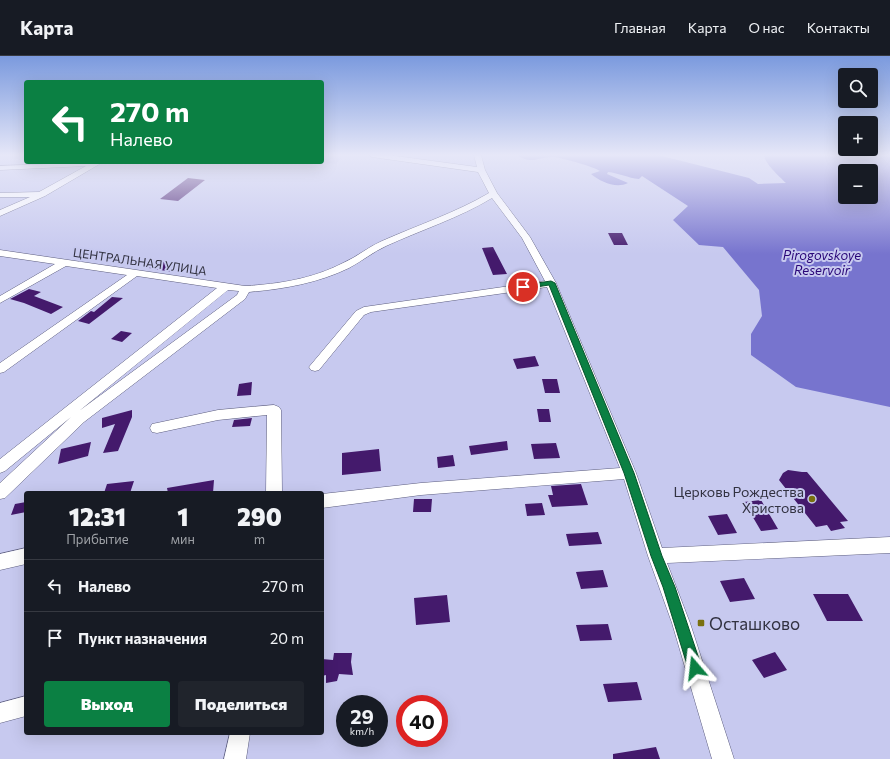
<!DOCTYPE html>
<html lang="ru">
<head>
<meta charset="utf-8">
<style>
	:root { --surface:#171b24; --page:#20242c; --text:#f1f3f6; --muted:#9ea1a6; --line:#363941; --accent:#0b8043 }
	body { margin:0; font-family:Commissioner,sans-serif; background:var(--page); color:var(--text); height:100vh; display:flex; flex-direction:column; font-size:15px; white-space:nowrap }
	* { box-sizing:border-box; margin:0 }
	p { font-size:13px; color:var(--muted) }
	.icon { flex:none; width:22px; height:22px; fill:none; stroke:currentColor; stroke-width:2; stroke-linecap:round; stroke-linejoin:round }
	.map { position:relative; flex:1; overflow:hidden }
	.drawer { position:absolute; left:24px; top:435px; width:300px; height:244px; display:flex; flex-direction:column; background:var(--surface); border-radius:4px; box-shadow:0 4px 16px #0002 }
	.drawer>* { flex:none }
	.banner { position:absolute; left:24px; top:24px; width:300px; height:84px; border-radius:4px; box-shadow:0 4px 16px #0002; background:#0b8043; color:#fff; overflow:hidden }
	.buttons { position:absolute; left:838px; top:12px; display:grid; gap:8px }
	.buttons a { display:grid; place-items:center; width:40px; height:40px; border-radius:4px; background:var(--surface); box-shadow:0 4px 16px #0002; font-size:20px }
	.speed { position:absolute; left:336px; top:639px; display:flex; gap:8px; font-size:20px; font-weight:700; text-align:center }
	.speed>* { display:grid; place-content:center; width:52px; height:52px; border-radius:50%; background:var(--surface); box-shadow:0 4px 16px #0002; line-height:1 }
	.speed small { font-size:10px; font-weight:400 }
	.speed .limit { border:6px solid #d22; background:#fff; color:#111 }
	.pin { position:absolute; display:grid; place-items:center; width:34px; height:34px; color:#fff; margin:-17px; border:2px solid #fff; border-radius:50%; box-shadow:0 1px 4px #0007 }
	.me { position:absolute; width:44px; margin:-22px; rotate:343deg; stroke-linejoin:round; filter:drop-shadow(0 0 3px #0008) }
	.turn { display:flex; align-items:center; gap:14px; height:84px; padding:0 20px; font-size:18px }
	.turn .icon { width:52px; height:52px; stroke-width:2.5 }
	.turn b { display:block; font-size:28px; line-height:34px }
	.eta { display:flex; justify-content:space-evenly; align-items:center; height:68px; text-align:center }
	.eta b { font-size:24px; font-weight:800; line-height:28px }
	.cta { display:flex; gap:8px; margin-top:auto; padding:8px 20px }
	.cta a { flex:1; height:46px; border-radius:4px; background:var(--accent); color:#fff; font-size:16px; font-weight:800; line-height:46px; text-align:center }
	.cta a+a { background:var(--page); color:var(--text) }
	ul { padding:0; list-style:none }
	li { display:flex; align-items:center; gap:12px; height:52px; padding:0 20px; border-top:1px solid var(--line) }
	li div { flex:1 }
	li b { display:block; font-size:15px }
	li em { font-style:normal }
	header { display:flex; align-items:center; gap:24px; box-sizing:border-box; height:56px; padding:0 20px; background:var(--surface); border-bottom:1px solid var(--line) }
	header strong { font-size:19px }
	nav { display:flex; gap:22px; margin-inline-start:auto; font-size:14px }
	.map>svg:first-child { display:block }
</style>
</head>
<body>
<header>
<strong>Карта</strong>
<nav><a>Главная</a><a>Карта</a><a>О нас</a><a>Контакты</a></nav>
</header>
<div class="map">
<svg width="890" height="703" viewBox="0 0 890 703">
	<rect width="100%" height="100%" fill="#c7c9ef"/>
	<!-- built -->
	<path fill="#bcbdea" d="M322,99H343L336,108H270L272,106H322Z"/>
	<!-- water -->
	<path fill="#7774ce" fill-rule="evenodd" d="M517,99H658L749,122L758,128L786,127C779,120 765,108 764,99H890V351L796,331L751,299V278L762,260L759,234L723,191L699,189L673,164L688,150L642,120L639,123C628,122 619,117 608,116L607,118L628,127C616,133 601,126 591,118L600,115C595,111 560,101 553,101C537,101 533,109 517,99ZM845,115H871V141H845Z"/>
	<!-- building -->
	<path fill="#441a6c" d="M188,122L205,124L178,145L160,143Z
		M608,177H622L628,189H614Z
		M493,191L507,218L493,219L482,192Z
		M159,205L181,209L172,216L149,212Z
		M29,233L41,236L34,240L63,251L51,258L24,247L10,243Z
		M112,241L123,242L89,268L78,265L91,255L94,256Z
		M121,275L132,277L122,286L111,283Z
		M535,300L539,310L517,313L513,303Z
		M542,323H557L560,337H545Z
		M252,326L251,339L237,340L239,328Z
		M537,353H549L551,366H539Z
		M132,354V361L118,395L103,397L115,368L102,372V362Z
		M252,362L250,370L232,371L234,364Z
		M507,385L508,394L471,399L469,390Z
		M91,386L88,400L58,408L61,393Z
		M556,387L560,402L534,403L531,388Z
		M379,393L381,415L342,419V397Z
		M453,399L455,410L438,412L437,401Z
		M788,414L802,416H807L848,465L840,466L845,472L831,475L827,469L816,471L779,424L783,417Z
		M214,424L213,437H168L167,432Z
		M134,425L130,437H104L107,428Z
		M581,428L588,449L552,451L548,439H553L551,430Z
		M414,443H432L431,456H413Z
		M761,444L778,473L761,475L744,446Z
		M26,446V456L11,459L15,448Z
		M542,447L545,459L527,460L525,448Z
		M727,458L737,477L718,479L708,460Z
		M598,476L602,488L569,490L566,478Z
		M603,514L608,531L581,533L576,516Z
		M744,522L755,543L730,546L720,525Z
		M813,538H848L863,565H827Z
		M447,539L450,566L416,569L414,542Z
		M608,568L612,584L580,585L576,569Z
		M775,596L787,614L764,622L752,604Z
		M334,597H352L351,606L353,619L339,618L337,625L326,627V619L322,620V603L333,604Z
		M637,626L642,644L608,646L603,628Z
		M656,691L660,703H613V698Z"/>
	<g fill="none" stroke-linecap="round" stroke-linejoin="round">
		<!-- minor casing -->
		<g stroke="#5d5e7f" stroke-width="1">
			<path id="minor" d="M369,99H388L477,111L474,99H481L485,114L497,137L530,181L556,227L636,417L662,492L890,481V497L667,507L690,567L734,703H712L672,567L648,500L624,423L421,439L322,452V438L421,427L620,412L547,231L371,256L364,259L319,314L315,315L311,314L309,311L356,255L364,251L545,225L522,182L492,142C459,162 421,174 386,190C373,196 362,205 349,212C318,227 284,233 249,236L245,243L84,366L5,442L0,443V427L71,361L5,415L0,417V403L217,232L137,220L4,316L0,317V307L127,219L66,210L0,247V240L55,208L0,200V194L245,230C279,228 312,223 343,207C357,201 368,191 382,185C418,169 455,157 489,137L478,116L372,101ZM228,234L239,235L237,239L79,355Z
				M103,106L45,140L0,160V154L30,141H0V137L39,136L86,110L0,114V110Z
				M274,349L279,351L281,354L282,437H266L267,359L218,364L157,377L152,376L150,372L152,368L157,367L218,354Z
				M26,492V508L0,514V498Z
				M26,640V660L0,667V647Z
				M230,677H250L246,703H224Z"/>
		</g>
		<!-- minor -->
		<use href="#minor" fill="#fff" fill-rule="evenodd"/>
	</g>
	<!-- sky -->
	<linearGradient id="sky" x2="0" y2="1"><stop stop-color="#7b9ade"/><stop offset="0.5" stop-color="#e6e7f8"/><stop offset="1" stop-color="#e6e7f8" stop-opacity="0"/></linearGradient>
	<rect width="890" height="198" fill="url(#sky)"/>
	<!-- route -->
	<path fill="#0b8043" stroke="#07532c" d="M551,225L555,227L634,417L662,500L675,531L702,612L700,617L695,619L690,617L688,612L663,531L651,500L624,417L549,229L523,233L520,231L523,229Z"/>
	<!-- markers -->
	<g fill="#79700f" stroke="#c7c9ef" stroke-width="1.5">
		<circle cx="812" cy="443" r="4"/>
		<rect x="697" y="563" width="8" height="8" rx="2"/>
	</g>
	<g text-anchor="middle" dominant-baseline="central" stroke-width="4" stroke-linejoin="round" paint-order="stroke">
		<!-- far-street labels -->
		<g font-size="12" fill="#323241" stroke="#c7c9ef">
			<text transform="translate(140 205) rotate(8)">ЦЕНТРАЛЬНАЯ УЛИЦА</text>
		</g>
		<!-- far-water labels -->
		<g font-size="13" font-style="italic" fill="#290677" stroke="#c7c9ef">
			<text x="822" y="199">Pirogovskoye<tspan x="822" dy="15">Reservoir</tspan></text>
		</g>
		<!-- poi labels -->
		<g font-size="14" fill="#323241" stroke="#c7c9ef" text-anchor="end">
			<text x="804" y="435">Церковь Рождества<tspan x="804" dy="16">Христова</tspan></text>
		</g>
		<!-- near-poi labels -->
		<g font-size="17" fill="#323241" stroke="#c7c9ef" text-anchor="start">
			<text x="709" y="567">Осташково</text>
		</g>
	</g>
</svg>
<div class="buttons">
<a><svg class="icon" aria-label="search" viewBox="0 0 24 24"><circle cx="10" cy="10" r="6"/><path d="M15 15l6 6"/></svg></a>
<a>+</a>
<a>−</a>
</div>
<div class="speed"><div>29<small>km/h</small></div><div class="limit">40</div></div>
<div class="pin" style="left:523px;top:231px;background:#d93025"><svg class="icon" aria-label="arrive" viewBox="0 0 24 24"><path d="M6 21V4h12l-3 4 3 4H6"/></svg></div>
<svg class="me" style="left:695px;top:612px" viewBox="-20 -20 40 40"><path d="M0-17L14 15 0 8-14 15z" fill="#0b8043" stroke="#fff" stroke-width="4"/></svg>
<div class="banner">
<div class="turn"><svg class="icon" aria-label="left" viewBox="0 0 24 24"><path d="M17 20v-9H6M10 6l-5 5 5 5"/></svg><div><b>270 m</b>Налево</div></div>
</div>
<section class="drawer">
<div class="eta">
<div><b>12:31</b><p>Прибытие</p></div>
<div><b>1</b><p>мин</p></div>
<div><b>290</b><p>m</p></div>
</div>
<ul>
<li><svg class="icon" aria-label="left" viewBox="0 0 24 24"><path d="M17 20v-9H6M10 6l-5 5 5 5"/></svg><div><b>Налево</b></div><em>270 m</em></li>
<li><svg class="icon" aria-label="arrive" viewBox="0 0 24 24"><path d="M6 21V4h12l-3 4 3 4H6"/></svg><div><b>Пункт назначения</b></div><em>20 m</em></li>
</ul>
<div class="cta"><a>Выход</a><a>Поделиться</a></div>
</section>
</div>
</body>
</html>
